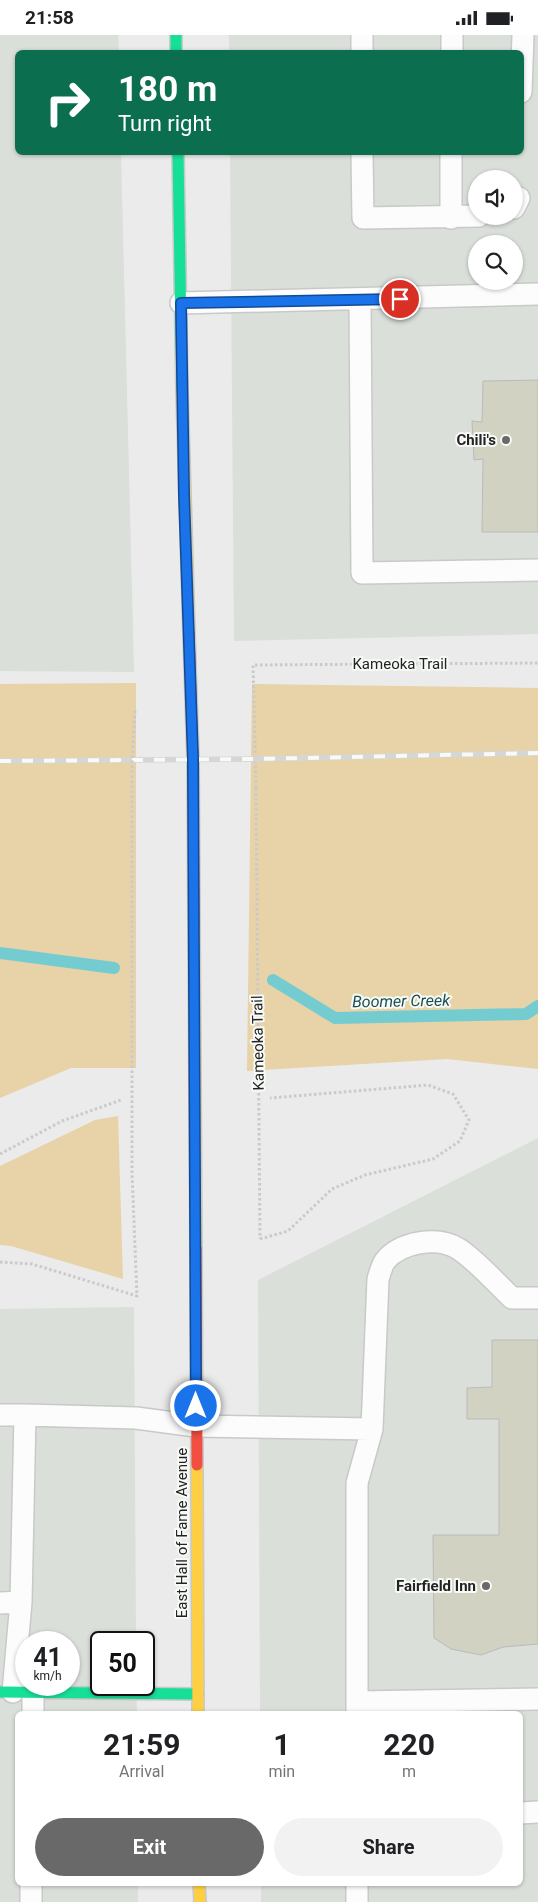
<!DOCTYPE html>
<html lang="en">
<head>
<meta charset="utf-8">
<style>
	:root { --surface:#fff; --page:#f2f2f2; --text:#202124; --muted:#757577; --accent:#686968 }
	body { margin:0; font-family:Roboto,sans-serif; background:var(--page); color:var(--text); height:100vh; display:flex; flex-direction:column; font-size:19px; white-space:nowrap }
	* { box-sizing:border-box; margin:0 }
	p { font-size:16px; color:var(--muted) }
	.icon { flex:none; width:28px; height:28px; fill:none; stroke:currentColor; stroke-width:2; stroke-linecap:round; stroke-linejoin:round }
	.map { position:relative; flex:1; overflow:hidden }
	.drawer { position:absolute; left:15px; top:1676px; width:508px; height:175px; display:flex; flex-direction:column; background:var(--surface); border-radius:8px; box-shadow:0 1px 4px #0004 }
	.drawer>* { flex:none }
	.hud { position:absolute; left:15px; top:15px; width:509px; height:105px; border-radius:8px; box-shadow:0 1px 4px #0004; background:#0b6e4f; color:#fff; overflow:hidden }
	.fabs { position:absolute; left:468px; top:135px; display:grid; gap:10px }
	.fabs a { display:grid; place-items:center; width:55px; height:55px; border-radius:50%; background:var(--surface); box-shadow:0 1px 4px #0004; font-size:25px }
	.speed { position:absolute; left:15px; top:1596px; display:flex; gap:10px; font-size:25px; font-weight:700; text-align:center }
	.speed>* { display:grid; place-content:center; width:65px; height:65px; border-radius:50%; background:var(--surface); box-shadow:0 1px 4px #0004; line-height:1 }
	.speed small { font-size:12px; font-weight:400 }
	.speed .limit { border:2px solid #111; border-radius:8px; background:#fff; color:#111 }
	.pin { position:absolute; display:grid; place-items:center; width:42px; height:42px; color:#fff; margin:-21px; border:2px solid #fff; border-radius:50%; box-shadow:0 1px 5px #0007 }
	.me { position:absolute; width:55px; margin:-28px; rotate:0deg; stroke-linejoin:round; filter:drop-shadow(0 0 4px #0008) }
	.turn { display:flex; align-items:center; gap:18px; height:105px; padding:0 20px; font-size:22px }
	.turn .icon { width:65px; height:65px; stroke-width:2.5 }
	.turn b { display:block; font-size:35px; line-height:42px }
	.eta { display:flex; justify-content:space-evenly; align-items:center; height:85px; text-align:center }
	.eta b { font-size:30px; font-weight:700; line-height:35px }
	.cta { display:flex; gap:10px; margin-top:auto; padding:10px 20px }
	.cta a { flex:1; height:58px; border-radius:30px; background:var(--accent); color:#fff; font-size:20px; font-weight:700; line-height:58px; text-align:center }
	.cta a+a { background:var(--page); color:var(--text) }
	.status { display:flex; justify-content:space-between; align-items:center; height:35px; padding:0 25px; background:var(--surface); direction:ltr }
	.status svg { height:14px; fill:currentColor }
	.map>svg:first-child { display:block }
</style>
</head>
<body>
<div class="status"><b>21:58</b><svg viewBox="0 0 49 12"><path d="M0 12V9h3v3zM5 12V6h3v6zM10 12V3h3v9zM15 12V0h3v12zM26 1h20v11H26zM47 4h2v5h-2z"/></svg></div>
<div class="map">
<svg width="538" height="1867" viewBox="0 0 538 1867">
	<rect width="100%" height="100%" fill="#eaebea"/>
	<!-- built -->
	<path fill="#dadfda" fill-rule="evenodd" d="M0,0H118L119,17L18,18V118H121L134,637L0,636Z
		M229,0H538V599L234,606L230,118H521V18L229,17ZM476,144H514V181H476ZM476,209H514V246H476Z
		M538,1103V1867H261V1849H520V1679H260L258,1245Z
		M134,1272L136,1607L101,1608V1650H136L137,1679H18V1849H138V1867H0V1274ZM26,1608H69V1650H26Z"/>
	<!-- green -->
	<path fill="#e8d2a7" d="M136,648V1033H71L0,1063V649Z
		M252,649L538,653V1034L447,1024L247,1036Z
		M118,1081L123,1244L11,1211L0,1210V1131L95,1085Z"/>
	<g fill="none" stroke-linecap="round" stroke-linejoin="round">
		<!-- stream -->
		<path stroke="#74ccd0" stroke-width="12" d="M0,918L114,933
			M273,945L335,983L526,979L538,971"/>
	</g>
	<!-- building -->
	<path fill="#d1d2c1" stroke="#babbba" d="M538,345V497H482L483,424L474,425L472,386L482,387L483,346Z
		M492,1305H538V1609L503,1612L481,1620L451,1614L434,1603L433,1500H499V1384H467V1353L492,1352Z"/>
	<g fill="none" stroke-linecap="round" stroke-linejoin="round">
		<!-- lane casing -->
		<g stroke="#c8c9c8" stroke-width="24">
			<path id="lane" d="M362,0V18
				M452,18V0
				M521,57L523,0
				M362,118L363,183L479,181
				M514,173L519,163
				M451,183V118
				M360,265L362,538L538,535
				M181,268L538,259
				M0,1380H25
				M0,1568L21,1567
				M13,1657L21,1567L25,1380L136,1383L196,1391L372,1394
				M357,1667L538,1664
				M33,1679V1658
				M357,1679V1448L372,1394L378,1244C380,1238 382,1230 385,1226C400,1207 437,1201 457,1213C473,1222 497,1249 512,1263H538
				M520,1778L538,1777
				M357,1849V1867
				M31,1867V1849"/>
		</g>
		<!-- fast casing -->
		<g stroke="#c8c9c8" stroke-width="14">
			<path id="fast" d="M176,0V18
				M178,118L182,356
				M0,1657L198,1659"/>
		</g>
		<!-- slow casing -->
		<g stroke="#c8c9c8" stroke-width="14">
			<path id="slow" d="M182,356L189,598
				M194,890L196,1213
				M197,1430L198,1679
				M199,1849L200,1867"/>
		</g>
		<!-- jam casing -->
		<g stroke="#c8c9c8" stroke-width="14">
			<path id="jam" d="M189,598L193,725L194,890
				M196,1213L197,1430"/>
		</g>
		<!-- path -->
		<path stroke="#c9cac9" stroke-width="3" stroke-dasharray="2.5 2.5" stroke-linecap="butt" d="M256,753L253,630L538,628
			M0,1119L62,1086L121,1065
			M260,1204L288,1196L332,1154L365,1140L433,1124L460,1106L469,1085L453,1059L428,1050L270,1063
			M0,1227L32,1229L137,1261L132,1138"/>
		<!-- lane -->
		<use href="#lane" stroke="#fcfcfc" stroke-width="21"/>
		<!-- fast -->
		<use href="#fast" stroke="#16e098" stroke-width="11"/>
		<!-- slow -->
		<use href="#slow" stroke="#ffcf43" stroke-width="11"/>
		<!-- jam -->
		<use href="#jam" stroke="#f24e42" stroke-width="11"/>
		<!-- rail casing -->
		<g stroke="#d5d6d5" stroke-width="5.5">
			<path id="rail" d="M0,726L256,724L538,718"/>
		</g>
		<!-- rail -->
		<use href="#rail" stroke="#f7faf6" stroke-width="4" stroke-dasharray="11" stroke-linecap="butt"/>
		<!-- path-bridge -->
		<path stroke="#c9cac9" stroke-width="3" stroke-dasharray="2.5 2.5" stroke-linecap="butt" d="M256,753L260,1204
			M132,1138V725L135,675"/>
	</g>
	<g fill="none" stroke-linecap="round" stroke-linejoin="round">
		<!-- route casing -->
		<g stroke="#114b97" stroke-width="12">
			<path id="route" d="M196,1371L193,725L184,460L181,268L400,264"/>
		</g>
		<!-- route -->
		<use href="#route" stroke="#1a73e8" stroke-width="9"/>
	</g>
	<!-- markers -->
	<g fill="#686968" stroke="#f7faf6" stroke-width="2">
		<circle cx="506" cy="405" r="5"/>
		<circle cx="486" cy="1551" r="5"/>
	</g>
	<g text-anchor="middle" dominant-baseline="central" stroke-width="4" stroke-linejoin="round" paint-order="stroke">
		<!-- poi labels -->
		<g font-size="15" font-weight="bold" fill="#222322" stroke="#f7faf6" text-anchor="end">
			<text x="496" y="405">Chili's</text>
			<text x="476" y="1551">Fairfield Inn</text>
		</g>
		<!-- street labels -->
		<g font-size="15" fill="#222322" stroke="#f7faf6">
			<text x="400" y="629">Kameoka Trail</text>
			<text transform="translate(258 1008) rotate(-91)">Kameoka Trail</text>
			<text transform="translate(182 1498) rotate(-90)">East Hall of Fame Avenue</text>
		</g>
		<!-- water labels -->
		<g font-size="16" font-style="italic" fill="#194f51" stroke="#f7faf6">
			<text transform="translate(401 966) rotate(-1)">Boomer Creek</text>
		</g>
	</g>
</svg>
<div class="fabs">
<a><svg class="icon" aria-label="sound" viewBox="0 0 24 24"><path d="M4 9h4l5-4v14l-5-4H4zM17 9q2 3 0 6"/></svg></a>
<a><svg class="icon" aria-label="search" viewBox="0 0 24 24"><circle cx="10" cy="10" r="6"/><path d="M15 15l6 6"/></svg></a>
</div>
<div class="speed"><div>41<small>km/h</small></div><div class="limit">50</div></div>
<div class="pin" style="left:400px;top:264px;background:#d93025"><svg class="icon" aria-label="arrive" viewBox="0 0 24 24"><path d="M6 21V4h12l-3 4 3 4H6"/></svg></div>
<svg class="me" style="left:196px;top:1371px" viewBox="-20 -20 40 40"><circle r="17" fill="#1a73e8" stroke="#fff" stroke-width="3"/><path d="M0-11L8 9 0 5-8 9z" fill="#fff"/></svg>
<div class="hud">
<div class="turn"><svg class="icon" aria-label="right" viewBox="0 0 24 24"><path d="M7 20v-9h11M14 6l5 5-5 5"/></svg><div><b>180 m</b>Turn right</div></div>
</div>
<section class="drawer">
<div class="eta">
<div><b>21:59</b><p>Arrival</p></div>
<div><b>1</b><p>min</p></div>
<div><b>220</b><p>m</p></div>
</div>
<div class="cta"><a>Exit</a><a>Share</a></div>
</section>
</div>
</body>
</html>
